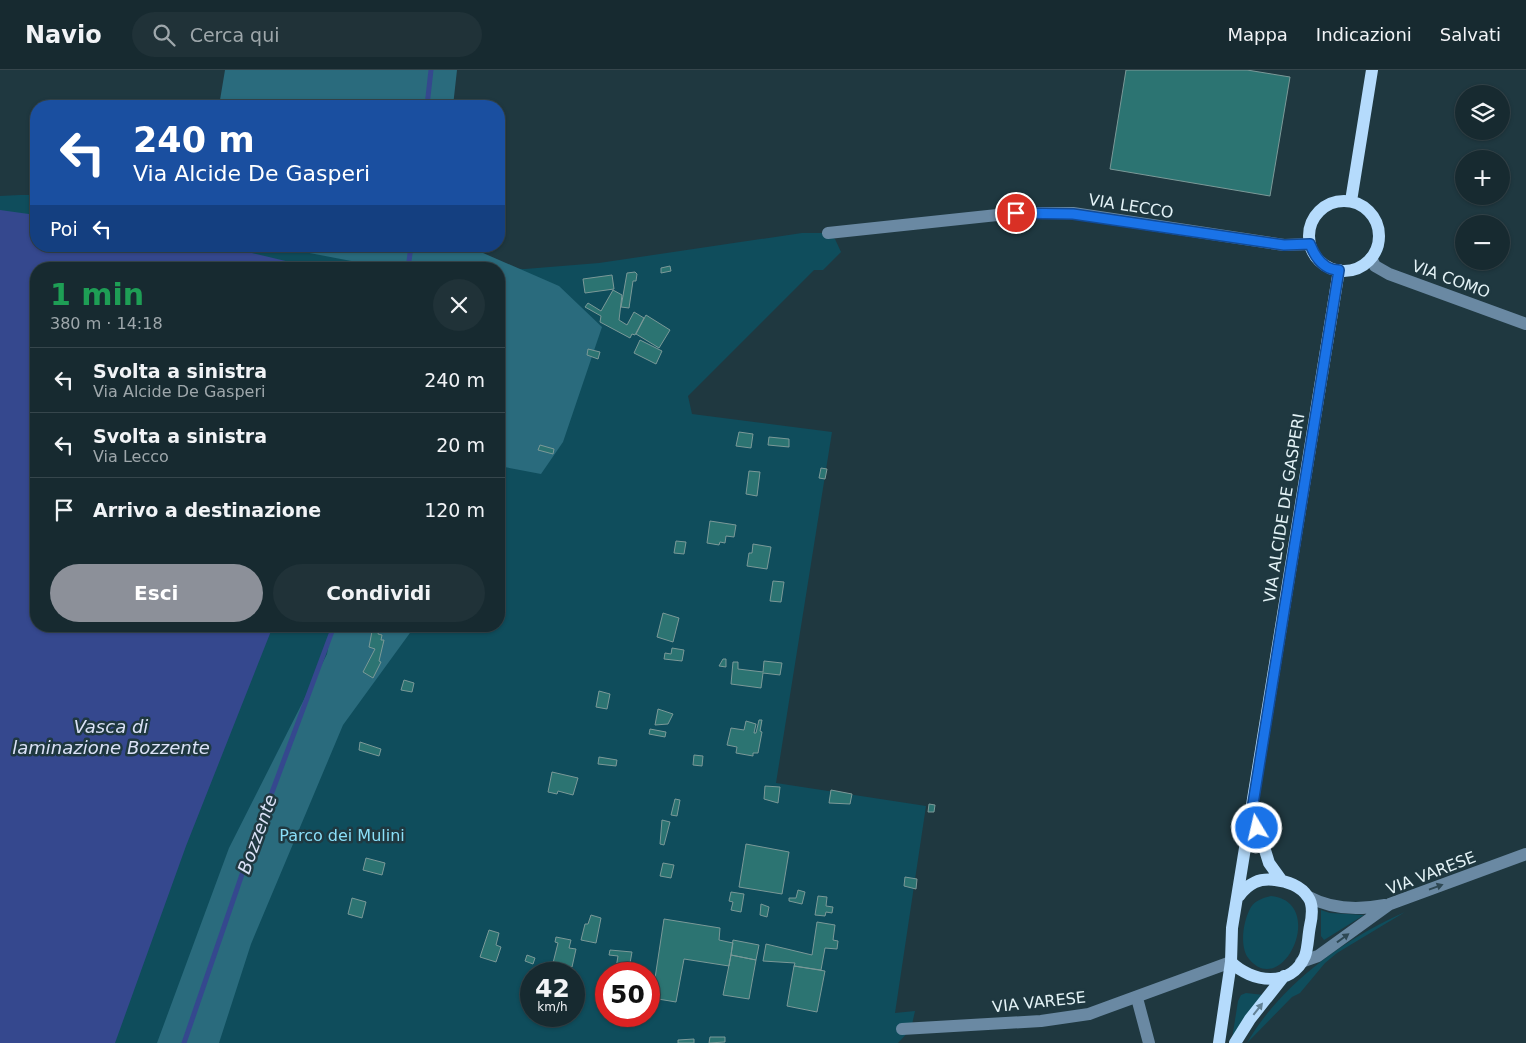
<!DOCTYPE html>
<html lang="it">
<head>
<meta charset="utf-8">
<style>
	:root { --surface:#172a30; --page:#203238; --text:#f1f3f6; --muted:#9ea7ab; --line:#36464c; --accent:#8c9099 }
	body { margin:0; font-family:"DejaVu Sans",sans-serif; background:var(--page); color:var(--text); height:100vh; display:flex; flex-direction:column; font-size:19px; white-space:nowrap }
	* { box-sizing:border-box; margin:0 }
	p { font-size:16px; color:var(--muted) }
	.icon { flex:none; width:28px; height:28px; fill:none; stroke:currentColor; stroke-width:2; stroke-linecap:round; stroke-linejoin:round }
	.map { position:relative; flex:1; overflow:hidden }
	.sheet { position:absolute; left:30px; top:192px; width:475px; height:370px; display:flex; flex-direction:column; background:var(--surface); border-radius:20px; box-shadow:0 1px 4px #0004,0 0 0 1px var(--line) }
	.sheet>* { flex:none }
	.guide { position:absolute; left:30px; top:30px; width:475px; height:152px; border-radius:20px; box-shadow:0 1px 4px #0004,0 0 0 1px var(--line); background:#1a4fa0; color:#fff; overflow:hidden }
	.controls { position:absolute; left:1455px; top:15px; display:grid; gap:10px }
	.controls a { display:grid; place-items:center; width:55px; height:55px; border-radius:50%; background:var(--surface); box-shadow:0 1px 4px #0004,0 0 0 1px var(--line); font-size:25px }
	.speed { position:absolute; left:520px; top:892px; display:flex; gap:10px; font-size:25px; font-weight:700; text-align:center }
	.speed>* { display:grid; place-content:center; width:65px; height:65px; border-radius:50%; background:var(--surface); box-shadow:0 1px 4px #0004,0 0 0 1px var(--line); line-height:1 }
	.speed small { font-size:12px; font-weight:400 }
	.speed .limit { border:8px solid #d22; background:#fff; color:#111 }
	.pin { position:absolute; display:grid; place-items:center; width:42px; height:42px; color:#fff; margin:-21px; border:2px solid #fff; border-radius:50%; box-shadow:0 1px 5px #0007 }
	.me { position:absolute; width:55px; margin:-28px; rotate:351deg; stroke-linejoin:round; filter:drop-shadow(0 0 4px #0008) }
	.turn { display:flex; align-items:center; gap:18px; height:105px; padding:0 20px; font-size:22px }
	.turn .icon { width:65px; height:65px; stroke-width:2.5 }
	.turn b { display:block; font-size:35px; line-height:42px }
	.then { display:flex; align-items:center; height:48px; padding:0 20px; background:#0003; gap:10px; font-size:19px }
	.round { display:grid; place-items:center; flex:none; width:52px; height:52px; border-radius:26px; background:var(--page) }
	.summary { display:flex; align-items:center; justify-content:space-between; height:85px; padding:0 20px }
	h1 { font-size:30px; font-weight:800; line-height:38px; color:#1e9e55 }
	.cta { display:flex; gap:10px; margin-top:auto; padding:10px 20px }
	.cta a { flex:1; height:58px; border-radius:30px; background:var(--accent); color:#fff; font-size:20px; font-weight:800; line-height:58px; text-align:center }
	.cta a+a { background:var(--page); color:var(--text) }
	ul { padding:0; list-style:none }
	li { display:flex; align-items:center; gap:15px; height:65px; padding:0 20px; border-top:1px solid var(--line) }
	li div { flex:1 }
	li b { display:block; font-size:19px }
	li em { font-style:normal }
	header { display:flex; align-items:center; gap:30px; box-sizing:border-box; height:70px; padding:0 25px; background:var(--surface); border-bottom:1px solid var(--line) }
	header strong { font-size:24px }
	nav { display:flex; gap:28px; margin-inline-start:auto; font-size:18px }
	.search { width:350px; height:45px; background:var(--page); display:flex; align-items:center; gap:12px; box-sizing:border-box; padding:0 18px; border-radius:28px; color:var(--muted); font-size:19px }
	.map>svg:first-child { display:block }
</style>
</head>
<body>
<header>
<strong>Navio</strong>
<div class="search"><svg class="icon" aria-label="search" viewBox="0 0 24 24"><circle cx="10" cy="10" r="6"/><path d="M15 15l6 6"/></svg>Cerca qui</div>
<nav><a>Mappa</a><a>Indicazioni</a><a>Salvati</a></nav>
</header>
<div class="map">
<svg width="1526" height="973" viewBox="0 0 1526 973">
	<rect width="100%" height="100%" fill="#1f3840"/>
	<!-- green -->
	<path fill="#0f4d5c" fill-rule="evenodd" d="M20,125H36V176H316L490,198L525,199L599,193L802,163H822L835,169L841,182L823,200H814L688,326L692,344L832,362L776,713L926,736L895,943L915,941L911,959L898,973H0V126ZM36,199H499V556H36ZM531,904H574V946H531ZM606,904H649V946H606Z
		M1271,826C1328,832 1283,930 1249,889C1239,877 1243,851 1251,837C1256,830 1263,828 1271,826Z
		M1321,840L1330,843L1364,845L1324,870L1321,866Z
		M1405,842L1337,883L1325,893L1300,923L1292,927L1247,973C1281,914 1344,869 1405,842Z
		M1246,923L1264,925L1232,969L1238,931L1241,925Z"/>
	<!-- forest -->
	<path fill="#2a6b7d" d="M225,0H457L453,36H219Z
		M273,176H467L559,216L602,257L563,372L541,404L499,396V199H393Z
		M332,556H415L343,655L251,874L219,973H157L229,778L327,584Z"/>
	<!-- water -->
	<path fill="#35488e" d="M0,140L36,145V176H223L319,199H36V556H273L186,776L115,973H0Z"/>
	<g fill="none" stroke-linecap="round" stroke-linejoin="round">
		<!-- stream -->
		<path stroke="#35488e" stroke-width="5" d="M427,36L431,0
			M408,199L411,176
			M184,973L249,784L334,556"/>
	</g>
	<!-- building -->
	<path fill="#2c7472" stroke="#7b9998" d="M1126,0H1247L1290,7L1270,126L1110,99Z
		M670,196L671,201L661,203V198Z
		M635,202L637,204L636,211H633L629,238L621,237L627,203Z
		M612,205L614,219L585,223L583,209Z
		M613,220L622,225L619,250L627,255L634,242L644,248L635,265L632,264L630,268L600,252L601,246L585,237L588,233L601,241Z
		M646,245L670,260L659,278L636,264Z
		M640,270L662,281L656,294L634,283Z
		M588,279L600,282L598,289L587,285Z
		M739,362L753,364L751,378L736,376Z
		M769,367L789,369V377L768,375Z
		M540,375L554,379L553,384L538,380Z
		M821,398L827,399L825,409L819,408Z
		M749,401L760,402L757,426L746,424Z
		M710,451L736,455L734,467L726,466L725,473L720,472L719,475L707,473Z
		M676,471L686,472L684,484L674,483Z
		M753,474L771,477L767,499L747,496L749,483H752Z
		M773,511L784,512L781,532L770,531Z
		M663,543L679,548L673,572L657,567Z
		M373,556H380L378,564L382,565L381,570H384L379,591L381,592L373,608L363,602L375,579L369,577Z
		M672,578L684,580L682,591L664,589L665,583L671,584Z
		M723,589H726V597L719,596Z
		M764,591L782,593L780,605L763,603L761,618L731,614L733,592H738V599L763,602Z
		M404,610L414,613L412,622L401,620Z
		M599,621L610,624L607,639L596,637Z
		M658,639L673,644L668,654L655,655Z
		M759,650H762L760,661L762,662L758,683H753V686L736,683L737,677L727,675L731,658L744,660L746,651L756,654L754,663H756Z
		M650,659L666,662L665,667L649,664Z
		M360,672L381,679L379,686L359,680Z
		M694,685L703,686L702,696L693,695Z
		M599,687L617,690L616,696L598,694Z
		M552,702L578,708L573,725L558,721L557,724L548,722Z
		M765,716L780,717L778,733L764,729Z
		M831,720L852,724L850,734L829,733Z
		M675,729L680,730L677,746L671,745Z
		M929,734L935,735L934,742H928Z
		M662,750L670,752L664,775L660,774Z
		M746,774L789,782L782,824L739,817Z
		M366,788L385,793L382,805L363,800Z
		M663,793L674,795L671,808L660,806Z
		M905,807L917,809L916,819L904,816Z
		M798,820L805,822L802,834L789,831V828H796Z
		M731,822L744,824L741,842L731,840L733,832L729,831Z
		M818,826L827,827L826,836L833,837L832,843L826,842L825,846L815,845Z
		M352,828L366,832L362,848L348,844Z
		M761,834L769,837L767,847L760,845Z
		M591,845L601,848L596,873L581,870L585,854H588Z
		M664,849L720,858L719,870L733,873L729,896L684,889L676,932L652,928Z
		M817,852L835,855L833,870L838,871L837,879L825,878L821,900L794,896L795,893L763,891L766,874L812,885Z
		M489,860L499,863L496,875L501,877L496,892L480,887Z
		M556,867L571,870L569,878L576,879L572,897L553,893L558,873L555,872Z
		M733,870L759,875L756,890L731,885Z
		M610,880L632,882L628,904H623V900L616,898L618,886L609,885Z
		M527,885L535,888L533,894L525,891Z
		M731,885L756,890L749,929L723,925Z
		M794,896L825,901L817,942L787,936Z
		M548,897L556,900L555,904H546Z
		M710,967H725V972L709,973Z
		M694,969V973H678V970Z"/>
	<g fill="none" stroke-linecap="round" stroke-linejoin="round">
		<!-- minor -->
		<path stroke="#6a89a3" stroke-width="12" d="M828,163L1016,143H1073L1284,175L1310,174
			M1371,188L1375,196L1389,204L1526,254
			M1309,827C1333,840 1359,840 1385,835
			M1301,892L1318,886L1390,834L1526,784
			M1137,928L1149,973
			M902,959L1041,951L1089,944L1231,892"/>
		<!-- major -->
		<path stroke="#b5dbfc" stroke-width="12" d="M1351,131L1372,0
			M1309 166a35 35 0 1 1 70 0a35 35 0 1 1-70 0Z
			M1254,745L1269,793L1282,811
			M1231,892C1251,912 1291,919 1305,886C1308,878 1308,866 1310,856C1312,847 1314,835 1308,827C1301,816 1287,811 1275,810C1259,808 1249,813 1239,826
			M1219,973L1231,892L1232,858L1339,200
			M1235,973L1250,949L1284,906"/>
	</g>
	<!-- one-way arrows -->
	<defs><path id="oneway-solid" d="M-6-.8H1V-3.2L6.5 0L1 3.2V.8H-6Z" transform="scale(1.25)"/></defs>
	<g fill="#2e4854">
		<use href="#oneway-solid" transform="translate(1436 817) rotate(-20)"/>
		<use href="#oneway-solid" transform="translate(1343 868) rotate(-36)"/>
	</g>
	<use fill="#628195" href="#oneway-solid" transform="translate(1258 939) rotate(-52)"/>
	<g fill="none" stroke-linecap="round" stroke-linejoin="round">
		<!-- route casing -->
		<g stroke="#114b97" stroke-width="12">
			<path id="route" d="M1016,143L1073,144L1284,175L1310,174C1315,187 1324,200 1339,200L1252,740L1257,758"/>
		</g>
		<!-- route -->
		<use href="#route" stroke="#1a73e8" stroke-width="9"/>
	</g>
	<g text-anchor="middle" dominant-baseline="central" stroke-width="5" stroke-linejoin="round" paint-order="stroke">
		<!-- street labels -->
		<g font-size="16" fill="#e3f2f6" stroke="#1f3840">
			<text transform="translate(1131 136) rotate(9)">VIA LECCO</text>
			<text transform="translate(1451 209) rotate(20)">VIA COMO</text>
			<text transform="translate(1284 438) rotate(-81)">VIA ALCIDE DE GASPERI</text>
			<text transform="translate(1431 803) rotate(-21)">VIA VARESE</text>
			<text transform="translate(1039 932) rotate(-6)">VIA VARESE</text>
		</g>
		<!-- park labels -->
		<g font-size="16" fill="#8adff8" stroke="#1f3840">
			<text x="342" y="765">Parco dei Mulini</text>
		</g>
		<!-- water labels -->
		<g font-size="18" font-style="italic" fill="#dbe2f7" stroke="#1f3840">
			<text x="111" y="656">Vasca di<tspan x="111" dy="21">laminazione Bozzente</tspan></text>
			<text transform="translate(257 764) rotate(-70)">Bozzente</text>
		</g>
	</g>
</svg>
<div class="controls">
<a><svg class="icon" aria-label="layers" viewBox="0 0 24 24"><path d="M12 4l9 5-9 5-9-5zM3 14l9 5 9-5"/></svg></a>
<a>+</a>
<a>−</a>
</div>
<div class="speed"><div>42<small>km/h</small></div><div class="limit">50</div></div>
<div class="pin" style="left:1016px;top:143px;background:#d93025"><svg class="icon" aria-label="arrive" viewBox="0 0 24 24"><path d="M6 21V4h12l-3 4 3 4H6"/></svg></div>
<svg class="me" style="left:1257px;top:758px" viewBox="-20 -20 40 40"><circle r="17" fill="#1a73e8" stroke="#fff" stroke-width="3"/><path d="M0-11L8 9 0 5-8 9z" fill="#fff"/></svg>
<div class="guide">
<div class="turn"><svg class="icon" aria-label="left" viewBox="0 0 24 24"><path d="M17 20v-9H6M10 6l-5 5 5 5"/></svg><div><b>240 m</b>Via Alcide De Gasperi</div></div>
<div class="then">Poi<svg class="icon" aria-label="left" viewBox="0 0 24 24"><path d="M17 20v-9H6M10 6l-5 5 5 5"/></svg></div>
</div>
<section class="sheet">
<div class="summary"><div><h1>1 min</h1><p>380 m · 14:18</p></div><a class="round"><svg class="icon" aria-label="close" viewBox="0 0 24 24"><path d="M6 6l12 12M18 6L6 18"/></svg></a></div>
<ul>
<li><svg class="icon" aria-label="left" viewBox="0 0 24 24"><path d="M17 20v-9H6M10 6l-5 5 5 5"/></svg><div><b>Svolta a sinistra</b><p>Via Alcide De Gasperi</p></div><em>240 m</em></li>
<li><svg class="icon" aria-label="left" viewBox="0 0 24 24"><path d="M17 20v-9H6M10 6l-5 5 5 5"/></svg><div><b>Svolta a sinistra</b><p>Via Lecco</p></div><em>20 m</em></li>
<li><svg class="icon" aria-label="arrive" viewBox="0 0 24 24"><path d="M6 21V4h12l-3 4 3 4H6"/></svg><div><b>Arrivo a destinazione</b></div><em>120 m</em></li>
</ul>
<div class="cta"><a>Esci</a><a>Condividi</a></div>
</section>
</div>
</body>
</html>
